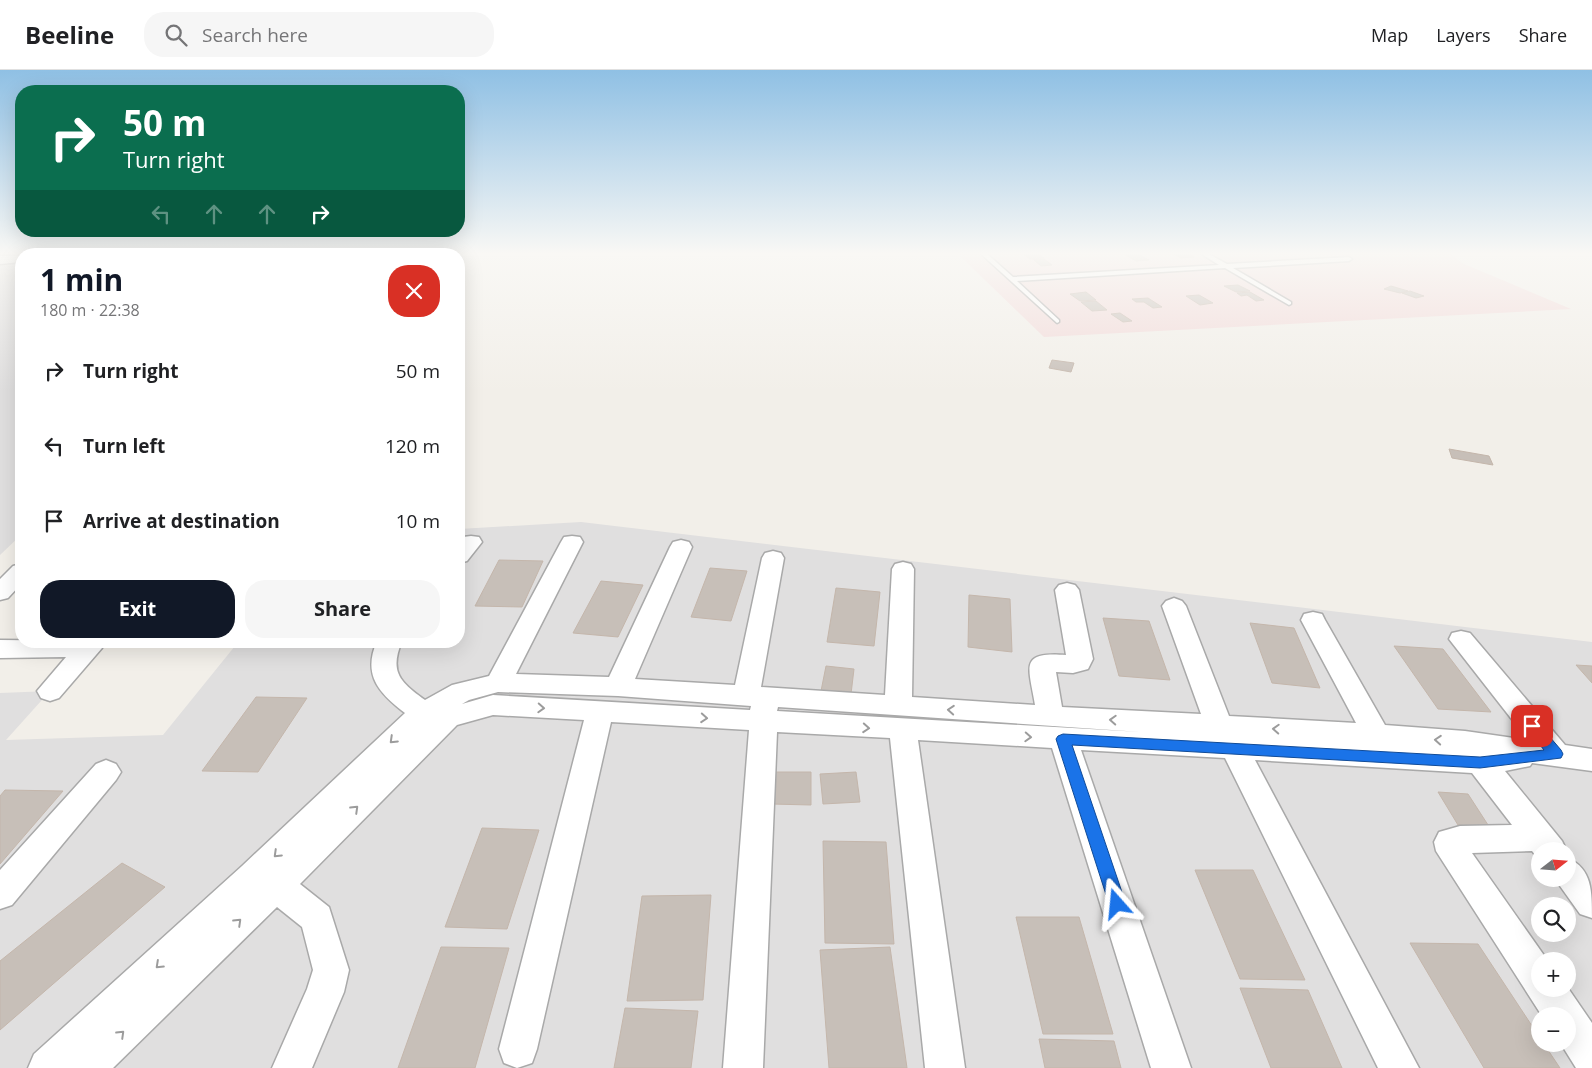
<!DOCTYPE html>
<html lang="en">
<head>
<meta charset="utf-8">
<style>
	:root { --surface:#fff; --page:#f6f6f6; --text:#202124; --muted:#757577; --line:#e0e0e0; --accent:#111827 }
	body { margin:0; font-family:"Open Sans",sans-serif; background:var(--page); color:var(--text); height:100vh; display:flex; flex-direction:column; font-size:19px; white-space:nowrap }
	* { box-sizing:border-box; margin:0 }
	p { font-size:16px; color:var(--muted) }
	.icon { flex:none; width:28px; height:28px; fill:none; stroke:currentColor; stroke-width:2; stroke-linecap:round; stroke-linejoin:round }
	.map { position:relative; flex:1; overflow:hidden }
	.drawer { position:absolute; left:15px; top:178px; width:450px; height:400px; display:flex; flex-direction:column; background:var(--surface); border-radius:20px; box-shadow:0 5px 20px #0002 }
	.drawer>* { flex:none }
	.top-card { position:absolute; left:15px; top:15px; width:450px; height:152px; border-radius:20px; box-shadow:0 5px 20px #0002; background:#0b6e4f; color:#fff; overflow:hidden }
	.needle { width:32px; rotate:73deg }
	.controls { position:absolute; left:1531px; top:772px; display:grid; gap:10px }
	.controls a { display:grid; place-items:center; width:45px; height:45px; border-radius:50%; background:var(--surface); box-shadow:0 5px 20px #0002; font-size:25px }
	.pin { position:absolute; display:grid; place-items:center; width:42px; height:42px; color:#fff; margin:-21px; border-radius:10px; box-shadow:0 2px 8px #0006 }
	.me { position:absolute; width:55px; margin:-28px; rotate:342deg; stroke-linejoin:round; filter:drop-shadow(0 0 4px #0008) }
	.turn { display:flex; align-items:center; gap:18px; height:105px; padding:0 25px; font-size:22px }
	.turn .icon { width:65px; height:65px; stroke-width:2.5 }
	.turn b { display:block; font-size:35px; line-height:42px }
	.lanes { display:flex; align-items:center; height:48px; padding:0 25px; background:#0003; justify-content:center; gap:25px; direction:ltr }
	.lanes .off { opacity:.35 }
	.round { display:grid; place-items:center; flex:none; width:52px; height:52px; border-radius:20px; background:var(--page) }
	.head { display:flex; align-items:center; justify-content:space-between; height:85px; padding:0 25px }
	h1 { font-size:30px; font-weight:700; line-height:38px; color:var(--accent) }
	.primary-button { display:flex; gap:10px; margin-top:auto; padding:10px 25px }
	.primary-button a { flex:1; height:58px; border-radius:20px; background:var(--accent); color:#fff; font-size:20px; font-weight:700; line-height:58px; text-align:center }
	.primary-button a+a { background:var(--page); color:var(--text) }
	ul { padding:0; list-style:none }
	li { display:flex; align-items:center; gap:15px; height:75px; padding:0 25px }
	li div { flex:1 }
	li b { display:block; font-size:19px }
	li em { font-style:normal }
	header { display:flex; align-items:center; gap:30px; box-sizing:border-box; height:70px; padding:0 25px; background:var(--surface); border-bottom:1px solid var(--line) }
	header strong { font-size:24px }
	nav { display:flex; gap:28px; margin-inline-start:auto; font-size:18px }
	.search { width:350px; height:45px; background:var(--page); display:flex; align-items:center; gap:12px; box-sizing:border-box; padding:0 18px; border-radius:20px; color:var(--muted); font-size:19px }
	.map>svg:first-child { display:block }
</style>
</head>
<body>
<header>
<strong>Beeline</strong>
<div class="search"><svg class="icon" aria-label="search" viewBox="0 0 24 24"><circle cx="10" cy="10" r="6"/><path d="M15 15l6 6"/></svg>Search here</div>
<nav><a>Map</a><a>Layers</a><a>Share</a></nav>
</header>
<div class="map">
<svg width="1592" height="998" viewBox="0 0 1592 998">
	<rect width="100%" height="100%" fill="#f2efe9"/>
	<!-- residential -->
	<path fill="#e0dfdf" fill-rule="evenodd" d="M0,183H322L21,184V465L0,485Z
		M581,452L1592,572V998H0V623L50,621L6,670L163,665L239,571H459V459ZM1540,781H1568V809H1540ZM1540,836H1568V864H1540ZM1540,891H1568V919H1540ZM1540,946H1568V974H1540Z"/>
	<!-- commercial -->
	<path fill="#f2dad9" d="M957,183H1449L1462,193L1571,239L1044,267Z"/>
	<!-- building -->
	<path fill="#c7bfb8" stroke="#c4b6ab" d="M1022,183H1036L1044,188L1030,189Z
		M1172,183H1186L1194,187L1181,188Z
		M1138,184L1149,190L1136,191L1126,185Z
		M1033,189H1044L1052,195L1041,196Z
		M1238,215L1250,221L1236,222L1224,216Z
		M1391,216L1408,221L1400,223L1384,219Z
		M1410,221L1424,226L1416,228L1402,223Z
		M1086,222L1096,230L1080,231L1070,224Z
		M1250,222L1264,230L1256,231L1247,225L1241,226L1237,223Z
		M1199,225L1213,233L1200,235L1186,226Z
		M1148,228L1162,237L1153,238L1144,232H1136L1132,229Z
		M1096,231L1107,240L1092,241L1081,232Z
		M1120,243L1132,251L1123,252L1111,244Z
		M1052,290L1074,293L1071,302L1049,298Z
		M1449,379L1489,386L1493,395L1452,388Z
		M499,490L543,491L522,537L475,536Z
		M710,498L747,501L731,551L691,547Z
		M601,511L643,515L618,567L573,563Z
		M836,518L880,522L874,576L827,572Z
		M969,525L1010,529L1012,582L968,577Z
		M1103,548L1149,551L1170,610L1119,606Z
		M1250,553L1294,558L1320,618L1272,613Z
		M1394,576L1443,579L1491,642L1438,639Z
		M1576,595L1592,596V613Z
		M826,596L854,599L851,624L821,621Z
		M256,627L307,628L258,702L202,701Z
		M772,702H811V735L771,734Z
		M856,702L860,732L823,734L820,704Z
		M5,720L63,721L0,794V726Z
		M1438,722L1468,724L1490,758L1458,755Z
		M482,758L539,760L507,859L445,857Z
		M823,771L886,772L894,874L825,873Z
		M122,793L165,817L0,960V891Z
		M1195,800H1253L1305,910L1240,909Z
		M711,825L703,930L627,931L642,826Z
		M1016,847H1079L1113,964H1043Z
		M1410,873L1478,874L1540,968V974H1544L1560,998H1484Z
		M441,877L509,878L475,998H398Z
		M890,877L907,998H829L820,880Z
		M1240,918L1308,920L1342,998H1271Z
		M625,938L698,941L691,998H614Z
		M1039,969L1114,971L1121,998H1045Z"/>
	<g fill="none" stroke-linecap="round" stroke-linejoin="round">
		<!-- service casing -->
		<g stroke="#a9a9a9" stroke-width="3">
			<path id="service" d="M980,183H986L1013,207L1219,195L1200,183H1207L1227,194L1349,187L1352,189L1349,191L1233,198L1291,232V234L1289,235L1225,198L1017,211L1059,250V252L1057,253Z"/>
		</g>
		<!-- minor casing -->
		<g stroke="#a9a9a9" stroke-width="3">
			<path id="minor" d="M36,183H75L35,184Z
				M138,183H177L137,184Z
				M293,183H308L309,184H294Z
				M0,186H21V192L0,194Z
				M471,466L479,467L482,472L467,491L459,493V473L463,467Z
				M572,466L580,467L583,472L516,604L609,607L670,477L673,472L681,470L689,472L692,477L635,609L735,615L762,488L765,483L773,481L781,483L784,488L761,617L885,625L892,499L895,494L903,492L911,494L914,499L912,627L1035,635C1029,597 1018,581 1066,585L1055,520L1059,515L1067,513L1075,515L1079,520L1093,589L1088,599L1073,603L1056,602L1062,637L1201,644L1162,536L1166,531L1174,528L1182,531L1186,536L1229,646L1356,653L1301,550L1304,544L1313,542L1322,544L1325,550L1385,655L1465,661L1528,670L1449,569L1452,563L1461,561L1470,563L1565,675L1592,679V701L1532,693L1530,696L1505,701L1562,771L1567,781H1540V791L1532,781L1472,783L1548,891H1540V919L1568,918L1592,953V998H1576L1561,974H1568V946H1542L1436,781L1434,772L1439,762L1460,756L1512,755L1472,703L1255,690L1419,998H1378L1225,688L1081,680L1191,998H1151L1052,678L918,670L965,998H925L890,668L777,662L763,998H723L749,660L611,652L537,979L532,993L517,998L504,993L499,979L584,650L493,645L457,655L300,814L329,837L349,900L344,922L312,998H272L307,919L313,900L302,857L277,837L113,998H28L34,984L242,796L405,643C379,623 362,605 377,571H402C389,602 400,612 425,630L452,615L489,606L561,472L564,467ZM498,622L618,626L751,636L750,640L493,625L462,634L469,630ZM778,637L1141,662L777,641Z
				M21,494V514L8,528L0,530V509L13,496Z
				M0,570L95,571L102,578L59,628L50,631L41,628L37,621L66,587L0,588Z
				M106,690L116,694L121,702L116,710L12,835L0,839V800L96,694Z
				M1568,788C1592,799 1592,821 1592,848L1580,844L1555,809H1568Z"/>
		</g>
		<!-- service -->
		<use href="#service" fill="#fff" fill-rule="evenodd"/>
		<!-- minor -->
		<use href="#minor" fill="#fff" fill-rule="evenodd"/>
	</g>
	<!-- one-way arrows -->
	<defs><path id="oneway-chevron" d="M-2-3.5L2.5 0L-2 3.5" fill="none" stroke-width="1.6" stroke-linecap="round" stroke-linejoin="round" transform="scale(1.25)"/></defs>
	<g stroke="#9c9c9c">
		<use href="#oneway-chevron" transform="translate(541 638) rotate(3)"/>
		<use href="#oneway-chevron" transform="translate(951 640) rotate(-176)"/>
		<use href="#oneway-chevron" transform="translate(704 648) rotate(4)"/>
		<use href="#oneway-chevron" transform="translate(1113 650) rotate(-177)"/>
		<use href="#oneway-chevron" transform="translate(866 658) rotate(4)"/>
		<use href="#oneway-chevron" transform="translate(1276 659) rotate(-177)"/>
		<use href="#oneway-chevron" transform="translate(1028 667) rotate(3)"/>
		<use href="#oneway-chevron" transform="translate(393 670) rotate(136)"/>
		<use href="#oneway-chevron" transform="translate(1438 670) rotate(-176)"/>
		<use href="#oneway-chevron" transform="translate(355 739) rotate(-44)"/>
		<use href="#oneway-chevron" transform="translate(277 784) rotate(136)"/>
		<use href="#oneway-chevron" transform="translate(238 852) rotate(-44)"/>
		<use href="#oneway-chevron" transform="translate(159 895) rotate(137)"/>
		<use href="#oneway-chevron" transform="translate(121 964) rotate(-44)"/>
	</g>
	<!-- sky -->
	<linearGradient id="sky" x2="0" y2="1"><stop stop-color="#8fc0e4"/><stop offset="0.57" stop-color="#f9f8f5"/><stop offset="1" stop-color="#f9f8f5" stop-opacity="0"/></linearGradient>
	<rect width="1592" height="322" fill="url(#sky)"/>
	<!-- route -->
	<path fill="#1a73e8" stroke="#114b97" d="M1532,650L1537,652L1561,680L1563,684L1561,688L1480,698L1072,675L1126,834L1123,839L1117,842L1111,839L1109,834L1056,669L1058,666L1063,664L1480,687L1544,680L1525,656L1527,652Z"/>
</svg>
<div class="controls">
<a><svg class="needle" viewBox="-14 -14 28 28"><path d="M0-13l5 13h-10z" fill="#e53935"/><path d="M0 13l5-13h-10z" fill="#757577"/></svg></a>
<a><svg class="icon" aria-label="search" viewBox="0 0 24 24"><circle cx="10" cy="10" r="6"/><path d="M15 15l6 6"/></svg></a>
<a>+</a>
<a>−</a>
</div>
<div class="pin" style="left:1532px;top:656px;background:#d93025"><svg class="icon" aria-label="arrive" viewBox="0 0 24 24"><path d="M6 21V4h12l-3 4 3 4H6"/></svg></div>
<svg class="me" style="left:1117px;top:834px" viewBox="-20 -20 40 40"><path d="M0-17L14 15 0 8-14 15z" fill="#1a73e8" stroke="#fff" stroke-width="4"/></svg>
<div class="top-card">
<div class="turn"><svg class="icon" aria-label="right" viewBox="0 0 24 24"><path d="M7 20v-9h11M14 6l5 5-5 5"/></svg><div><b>50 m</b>Turn right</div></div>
<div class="lanes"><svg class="icon off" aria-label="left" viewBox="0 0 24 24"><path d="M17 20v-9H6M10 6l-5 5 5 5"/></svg><svg class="icon off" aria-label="ahead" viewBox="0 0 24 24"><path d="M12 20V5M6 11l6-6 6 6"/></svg><svg class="icon off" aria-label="ahead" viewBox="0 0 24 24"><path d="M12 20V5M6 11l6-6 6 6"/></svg><svg class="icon" aria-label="right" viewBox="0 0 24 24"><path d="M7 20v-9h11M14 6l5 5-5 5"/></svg></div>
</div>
<section class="drawer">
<div class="head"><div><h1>1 min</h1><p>180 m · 22:38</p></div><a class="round" style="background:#d93025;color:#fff"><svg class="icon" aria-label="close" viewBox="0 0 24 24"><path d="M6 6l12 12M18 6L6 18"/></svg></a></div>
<ul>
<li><svg class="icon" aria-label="right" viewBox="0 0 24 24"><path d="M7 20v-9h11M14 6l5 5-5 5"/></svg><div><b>Turn right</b></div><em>50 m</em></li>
<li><svg class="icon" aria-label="left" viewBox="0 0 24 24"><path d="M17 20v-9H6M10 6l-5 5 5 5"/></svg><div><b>Turn left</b></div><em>120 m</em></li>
<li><svg class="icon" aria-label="arrive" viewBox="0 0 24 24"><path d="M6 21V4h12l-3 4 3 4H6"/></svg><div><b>Arrive at destination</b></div><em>10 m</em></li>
</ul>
<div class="primary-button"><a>Exit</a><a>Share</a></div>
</section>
</div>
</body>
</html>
